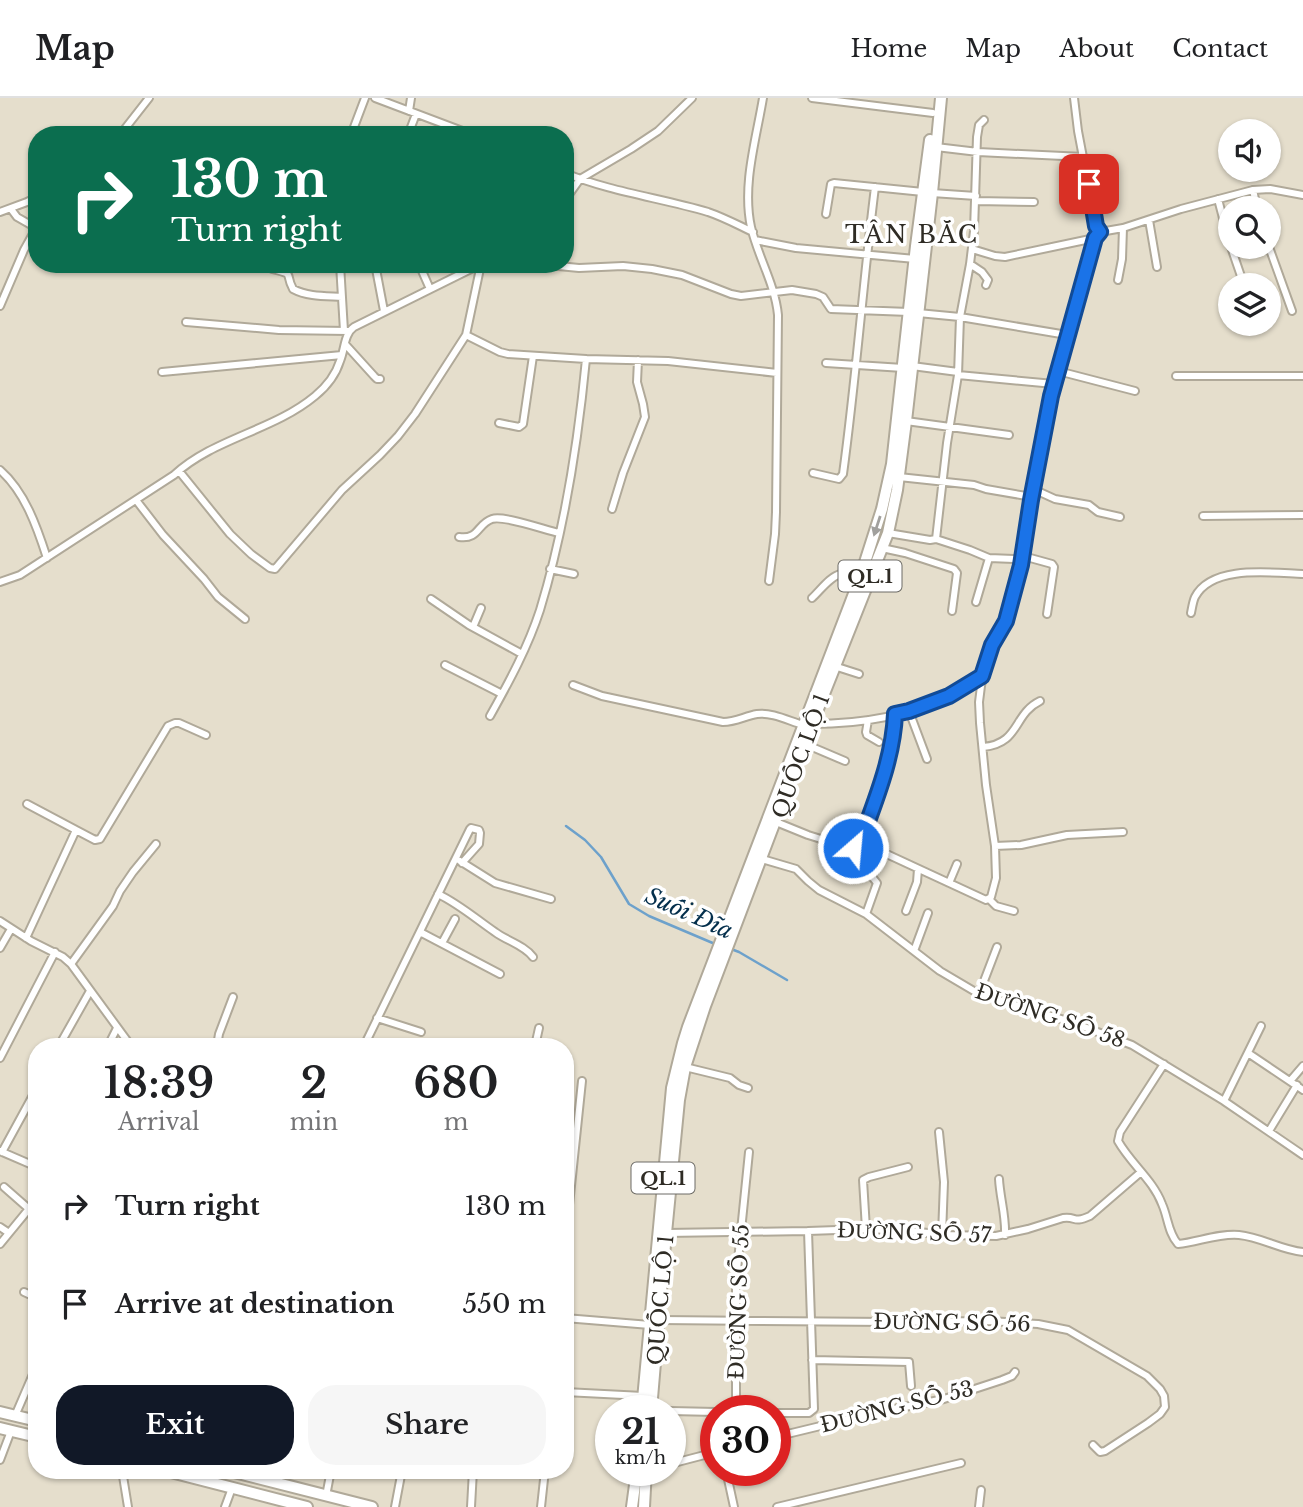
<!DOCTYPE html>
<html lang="en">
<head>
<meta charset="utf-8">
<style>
	:root { --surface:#fff; --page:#f6f6f6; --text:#202124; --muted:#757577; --line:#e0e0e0; --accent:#111827 }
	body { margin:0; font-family:"Libre Baskerville",serif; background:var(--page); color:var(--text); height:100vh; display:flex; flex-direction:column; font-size:26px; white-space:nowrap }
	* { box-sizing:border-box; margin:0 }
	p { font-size:23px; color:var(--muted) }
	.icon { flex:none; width:38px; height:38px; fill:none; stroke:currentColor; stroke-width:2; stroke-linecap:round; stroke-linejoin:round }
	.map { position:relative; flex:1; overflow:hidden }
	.sheet { position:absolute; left:28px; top:940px; width:546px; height:441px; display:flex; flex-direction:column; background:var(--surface); border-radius:28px; box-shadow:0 2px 5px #0004 }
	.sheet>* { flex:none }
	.guide { position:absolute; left:28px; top:28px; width:546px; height:147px; border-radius:28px; box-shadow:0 2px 5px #0004; background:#0b6e4f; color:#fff; overflow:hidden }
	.buttons { position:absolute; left:1218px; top:21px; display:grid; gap:14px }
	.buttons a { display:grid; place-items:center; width:63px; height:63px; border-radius:50%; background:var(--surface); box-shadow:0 2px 5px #0004; font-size:35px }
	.speed { position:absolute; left:595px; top:1297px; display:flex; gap:14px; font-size:35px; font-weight:700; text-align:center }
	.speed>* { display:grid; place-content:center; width:91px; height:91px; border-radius:50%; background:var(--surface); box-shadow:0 2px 5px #0004; line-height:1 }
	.speed small { font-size:18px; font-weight:400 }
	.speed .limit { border:10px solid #d22; background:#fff; color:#111 }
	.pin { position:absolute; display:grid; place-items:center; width:60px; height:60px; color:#fff; margin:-30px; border-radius:14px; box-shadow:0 4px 10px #0006 }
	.me { position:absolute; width:77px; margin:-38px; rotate:27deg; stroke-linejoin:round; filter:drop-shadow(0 0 5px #0008) }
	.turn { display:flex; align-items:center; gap:24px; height:147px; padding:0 28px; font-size:32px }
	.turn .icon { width:91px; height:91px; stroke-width:2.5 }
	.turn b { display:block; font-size:49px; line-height:60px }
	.eta { display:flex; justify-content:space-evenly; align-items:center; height:119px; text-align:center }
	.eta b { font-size:42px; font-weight:600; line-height:49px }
	.action { display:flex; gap:14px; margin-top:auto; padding:14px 28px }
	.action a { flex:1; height:80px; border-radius:28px; background:var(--accent); color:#fff; font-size:28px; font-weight:600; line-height:80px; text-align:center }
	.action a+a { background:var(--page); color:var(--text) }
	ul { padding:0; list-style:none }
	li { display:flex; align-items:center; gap:21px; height:98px; padding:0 28px }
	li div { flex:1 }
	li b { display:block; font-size:26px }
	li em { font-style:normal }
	header { display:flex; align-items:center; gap:42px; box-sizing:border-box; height:98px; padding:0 35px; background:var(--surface); border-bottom:2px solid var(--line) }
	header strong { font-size:33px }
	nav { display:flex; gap:38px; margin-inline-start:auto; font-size:24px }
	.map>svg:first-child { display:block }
</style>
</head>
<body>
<header>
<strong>Map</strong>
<nav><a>Home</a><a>Map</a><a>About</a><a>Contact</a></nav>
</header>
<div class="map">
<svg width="1303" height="1409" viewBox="0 0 1303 1409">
	<rect width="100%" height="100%" fill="#e5decc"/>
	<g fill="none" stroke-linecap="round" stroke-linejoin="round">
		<!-- stream -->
		<path stroke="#6da1cb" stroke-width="2.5" d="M566,728L585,742L601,759L629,806L649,818L715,846
			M731,851L739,854L787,882"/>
		<!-- minor casing -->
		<g stroke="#b0a999" stroke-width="10">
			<path id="minor" d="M375,0L473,37
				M763,0C756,42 742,87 751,129C758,159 775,186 778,217L776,414L775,436L769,483
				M812,0L933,15
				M1074,0L1078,33L1096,128L1100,134L1123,130L1181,111L1253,92L1270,91L1303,97
				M409,13L411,0
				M120,37L149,0
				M351,37L365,0
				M408,37L416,16
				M936,49L978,54L1084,59
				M565,75C611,94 661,100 708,114C723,119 738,127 753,134
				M1253,92L1257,110
				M932,95L976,98
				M1218,101L1230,147
				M565,102L580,81L631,51L658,33L692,0
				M975,103L1034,104
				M0,114L27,104L37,99
				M826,116L831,86L834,85L923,94
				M1149,122L1157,169
				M755,142L796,150L915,161
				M1231,149L1244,187
				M1269,149L1292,213
				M972,151L995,158L1005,159L1095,140
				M340,166L344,233
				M419,166L430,191
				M538,166L579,170L623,168L652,171L682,177L731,196L741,198L792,192L816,196L823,199L831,211L909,214
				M970,166L982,174L988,182L986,187
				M272,171C296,177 284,174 293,191C308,199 326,198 342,199
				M376,171L384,213
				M1118,182L1122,161L1123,130
				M0,208L24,152L34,134V130L31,127L17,119L11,111
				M918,215L960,219L1067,237
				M186,224L279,232L348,233
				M466,237L481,166
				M345,246L374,278L377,281H380
				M826,265L903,270
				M912,268L958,274
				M1058,273L1135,293
				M162,274L342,257
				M958,277L1054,286
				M1176,278H1303
				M906,323L1009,337
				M499,325L519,329L523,326L533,258
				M0,372C25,394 37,429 47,460
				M179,373L230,436L251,456L270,470L275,471L342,392L380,357L398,338L415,316L466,237L500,254L508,256L586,261L668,263L777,275
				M813,375L839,381L843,376C856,281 863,185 875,89
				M899,379L974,387L986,391L1032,399
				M1033,391L1055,401L1089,407L1098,414L1120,419
				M136,402L163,437L204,481L218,499L245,521
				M612,411L623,375L645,319L643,306L637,284L638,262
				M1203,418L1303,417
				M888,435L930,442L936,441L947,345L958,277L960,219L970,166L974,133L977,39L979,27L984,22
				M459,439C479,442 477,426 492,421C504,417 545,432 559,435
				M936,441L970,452L989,460L976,504
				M882,450L905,455L954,471L957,475L952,513
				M1023,458L1052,466L1054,469L1047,516
				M989,460L1014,461
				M550,471L574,476
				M0,484L20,477L174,377C214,340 273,333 315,298C326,289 336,276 340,263C345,251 344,236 354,229L481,166
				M812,500C820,493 830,478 841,476C847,475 854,478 860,480
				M431,501L469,527L522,556
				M1191,515C1192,510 1193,503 1195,499C1212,466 1273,475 1303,476
				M473,529L481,510
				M445,567L502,596
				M834,568L859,576
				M573,587L602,598L723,624C736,624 745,618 757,616C772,614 789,623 803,627
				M909,613L927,661
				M490,618C509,584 528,549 540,512C565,430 578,345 586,261
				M868,622L866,634L867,637L879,644
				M812,626C858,626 908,618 950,598C961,592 972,585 982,578
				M805,646L845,663
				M983,649C1020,646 1013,616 1040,603
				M776,724L808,737L850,750L857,748L860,745L865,746L986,802L991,799L996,780L995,748L986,687L980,625L979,604L981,588L986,561L992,547L1005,523L1021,467L1031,402L1051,298L1095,140L1100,134
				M76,732L95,742L100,741L168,628L175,625H179L206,637
				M860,745C875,703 894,661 895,616
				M995,748L1021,747L1067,737L1123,734
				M762,761L796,771L808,783L819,792L866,816L940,873L979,896L1071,924L1132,947L1224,1003L1303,1057
				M460,763L495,785L551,801
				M949,785L957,766
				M438,796C459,806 476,821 495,834C507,843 524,847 533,859
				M989,801L996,808L1014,813
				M906,813L917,784L918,771
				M866,816L877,785L873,780L872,776L883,754
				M0,823L31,843L63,859L71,866L131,948
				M420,834L500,876
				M26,840L76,732L27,706
				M442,845L455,821
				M0,850L11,831
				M914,853L928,815
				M71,866L113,808L120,793L133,774L156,746
				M979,896L997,849
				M377,920L421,934
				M59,948L90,893
				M108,948L117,930
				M217,948L219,936L233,899
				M232,948L233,947
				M364,948L470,731L471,730L479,732L480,735L479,746L462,765
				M535,948L539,930
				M1248,955L1303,992
				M0,960L55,854
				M1164,966L1120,1034L1118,1043C1131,1066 1153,1082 1162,1106C1168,1119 1168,1135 1178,1146C1198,1144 1219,1135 1239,1137C1261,1139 1281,1152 1303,1154
				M685,969L730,980L739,987L748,990
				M1291,982L1303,968
				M1224,1003L1261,928
				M1269,1033L1297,987
				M939,1034L944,1084L942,1137
				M0,1053L37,1069
				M2,1054L37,990
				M999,1081C1000,1100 1006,1118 1005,1137
				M4,1089L29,1111
				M0,1129L9,1135
				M866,1131L863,1082L869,1079L908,1069
				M666,1135L808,1133L866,1131L910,1133L946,1137L996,1138L1028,1131L1063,1120C1077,1118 1072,1126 1090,1118L1141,1074
				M565,1145L582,983
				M0,1146L37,1101
				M24,1194L37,1200
				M565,1220L650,1227
				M660,1222L889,1224L989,1223L1038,1226L1068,1232L1147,1278L1160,1291L1164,1298L1165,1309L1160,1316L1148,1325L1105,1353L1100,1354L1093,1347
				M812,1262L909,1264L911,1288
				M565,1294L643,1298
				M736,1312V1182L749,1054
				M670,1313L716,1314
				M775,1315H809L814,1311L808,1133
				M15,1318L37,1267
				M775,1339L870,1316L944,1301L1002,1282L1012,1278L1015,1274
				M0,1362L11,1333
				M670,1366L716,1354
				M122,1372L128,1409
				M726,1372L734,1409
				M278,1386L280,1372
				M326,1398L331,1372
				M225,1409L232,1390
				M395,1409L402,1372
				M471,1409L473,1372
				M541,1409L545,1372
				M777,1409L961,1365
				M979,1409L981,1392"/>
		</g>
		<!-- trunk casing -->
		<g stroke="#b0a999" stroke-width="14">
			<path id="trunk" d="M642,1312L672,990L683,945L688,929L860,480L882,411L892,366L916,148L930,42
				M651,1312L666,1135L679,1002L685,969L705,908L812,626L888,435L897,392L906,323L932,95L941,0
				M0,1314L37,1323
				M0,1330L37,1339
				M163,1372L307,1409
				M226,1372L372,1409
				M632,1409L637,1372
				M644,1409L646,1372"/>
		</g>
		<!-- minor -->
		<use href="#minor" stroke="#fff" stroke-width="6"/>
		<!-- trunk -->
		<use href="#trunk" stroke="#fff" stroke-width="10"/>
	</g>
	<!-- one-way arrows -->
	<defs><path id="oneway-solid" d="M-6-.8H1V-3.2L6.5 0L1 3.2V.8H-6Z" transform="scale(1.75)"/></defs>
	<use fill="#a1a09d" href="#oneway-solid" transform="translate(877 428) rotate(108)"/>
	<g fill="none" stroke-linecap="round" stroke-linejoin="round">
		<!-- route casing -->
		<g stroke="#114b97" stroke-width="18">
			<path id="route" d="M853,750L860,745C875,703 893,661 895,616L909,613L949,598L982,578L992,547L1006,523L1021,467L1031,402L1051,298L1095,140L1100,134L1096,128L1089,86"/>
		</g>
		<!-- route -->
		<use href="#route" stroke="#1a73e8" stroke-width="12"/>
	</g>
	<g text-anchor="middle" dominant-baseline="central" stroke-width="7" stroke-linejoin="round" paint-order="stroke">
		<!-- shield labels -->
		<g fill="#fff" stroke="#6d6b66" stroke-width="2">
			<rect x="838.5" y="462.5" width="63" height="31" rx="5"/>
			<rect x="631.5" y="1064.5" width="63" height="31" rx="5"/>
		</g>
		<g font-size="19" font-weight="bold" fill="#2f2c25">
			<text x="870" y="478">QL.1</text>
			<text x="663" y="1080">QL.1</text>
		</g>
		<!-- street labels -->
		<g font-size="21" fill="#2f2c25" stroke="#fff">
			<text transform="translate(801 658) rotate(-70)">QUỐC LỘ 1</text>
			<text transform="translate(1050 918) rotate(19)">ĐƯỜNG SỐ 58</text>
			<text transform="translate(914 1135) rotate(2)">ĐƯỜNG SỐ 57</text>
			<text transform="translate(661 1202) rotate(-85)">QUỐC LỘ 1</text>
			<text transform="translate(739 1204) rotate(-88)">ĐƯỜNG SỐ 55</text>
			<text transform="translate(952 1225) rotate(1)">ĐƯỜNG SỐ 56</text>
			<text transform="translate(897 1309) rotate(-14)">ĐƯỜNG SỐ 53</text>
		</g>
		<!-- water labels -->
		<g font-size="23" font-style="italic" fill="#042f4c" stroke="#fff">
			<text transform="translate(689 815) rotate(24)">Suối Đĩa</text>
		</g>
		<!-- quarter labels -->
		<g font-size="24" letter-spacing="2" fill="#2f2c25" stroke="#fff">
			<text x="912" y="136">TÂN BẮC</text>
		</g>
	</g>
</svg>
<div class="buttons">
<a><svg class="icon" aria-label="sound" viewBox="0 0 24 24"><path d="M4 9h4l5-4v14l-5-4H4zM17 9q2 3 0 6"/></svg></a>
<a><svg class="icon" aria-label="search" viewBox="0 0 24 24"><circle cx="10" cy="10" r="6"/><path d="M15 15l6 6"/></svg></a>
<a><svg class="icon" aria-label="layers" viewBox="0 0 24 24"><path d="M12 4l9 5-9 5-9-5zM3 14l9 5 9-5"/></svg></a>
</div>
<div class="speed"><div>21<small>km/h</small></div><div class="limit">30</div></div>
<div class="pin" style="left:1089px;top:86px;background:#d93025"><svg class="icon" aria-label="arrive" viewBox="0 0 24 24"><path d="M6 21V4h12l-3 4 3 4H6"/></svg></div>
<svg class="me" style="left:853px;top:750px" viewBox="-20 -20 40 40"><circle r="17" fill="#1a73e8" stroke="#fff" stroke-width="3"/><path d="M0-11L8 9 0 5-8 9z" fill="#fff"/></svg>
<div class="guide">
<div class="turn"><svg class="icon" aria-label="right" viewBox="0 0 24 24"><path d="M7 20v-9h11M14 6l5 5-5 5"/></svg><div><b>130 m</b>Turn right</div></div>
</div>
<section class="sheet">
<div class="eta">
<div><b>18:39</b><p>Arrival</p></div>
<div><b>2</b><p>min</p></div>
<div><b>680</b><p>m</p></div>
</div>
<ul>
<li><svg class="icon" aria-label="right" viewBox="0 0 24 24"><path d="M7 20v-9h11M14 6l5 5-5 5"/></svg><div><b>Turn right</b></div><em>130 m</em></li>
<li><svg class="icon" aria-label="arrive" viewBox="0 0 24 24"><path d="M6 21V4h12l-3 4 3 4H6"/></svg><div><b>Arrive at destination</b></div><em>550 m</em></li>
</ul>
<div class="action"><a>Exit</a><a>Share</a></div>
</section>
</div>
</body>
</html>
